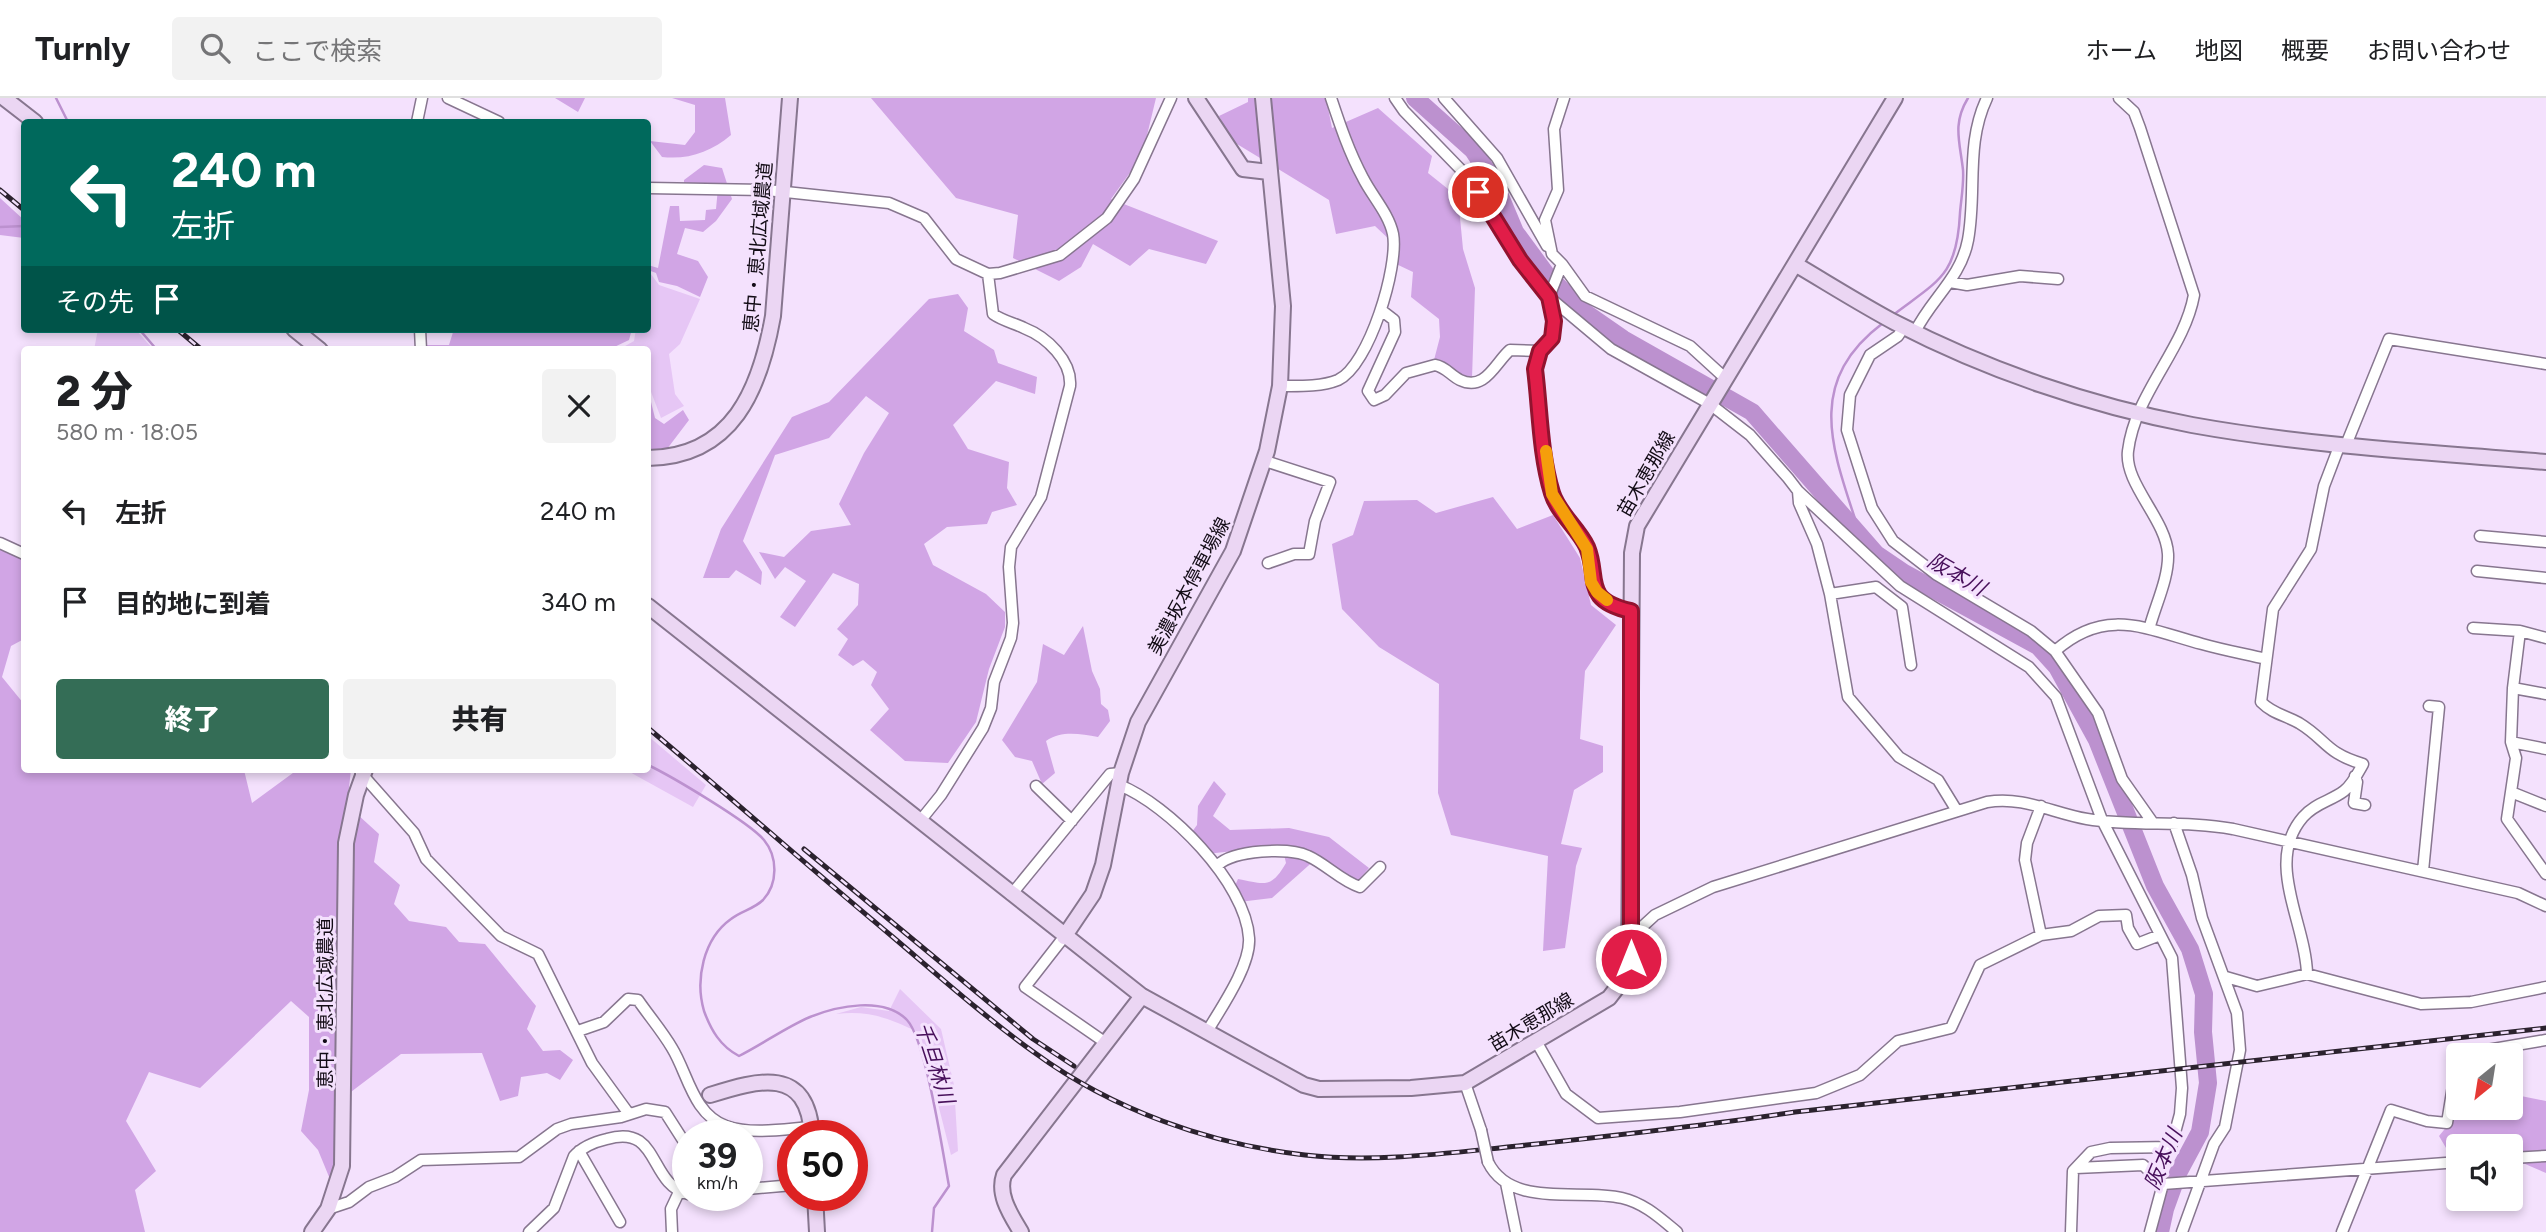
<!DOCTYPE html>
<html lang="ja">
<head>
<meta charset="utf-8">
<style>
	:root { --surface:#fff; --page:#f2f2f2; --text:#202124; --muted:#757577; --line:#e0e0e0; --accent:#346d56 }
	body { margin:0; font-family:Figtree,"Noto Sans JP",sans-serif; background:var(--page); color:var(--text); height:100vh; display:flex; flex-direction:column; font-size:26px; white-space:nowrap }
	* { box-sizing:border-box; margin:0 }
	p { font-size:23px; color:var(--muted) }
	.icon { flex:none; width:38px; height:38px; fill:none; stroke:currentColor; stroke-width:2; stroke-linecap:round; stroke-linejoin:round }
	.map { position:relative; flex:1; overflow:hidden }
	.side { position:absolute; left:21px; top:248px; width:630px; height:427px; display:flex; flex-direction:column; background:var(--surface); border-radius:7px; box-shadow:0 4px 10px #0003 }
	.side>* { flex:none }
	.banner { position:absolute; left:21px; top:21px; width:630px; height:214px; border-radius:7px; box-shadow:0 4px 10px #0003; background:#00695c; color:#fff; overflow:hidden }
	.needle { width:46px; rotate:210deg }
	.buttons { position:absolute; left:2446px; top:945px; display:grid; gap:14px }
	.buttons a { display:grid; place-items:center; width:77px; height:77px; border-radius:7px; background:var(--surface); box-shadow:0 4px 10px #0003; font-size:35px }
	.speed { position:absolute; left:672px; top:1022px; display:flex; gap:14px; font-size:35px; font-weight:700; text-align:center }
	.speed>* { display:grid; place-content:center; width:91px; height:91px; border-radius:50%; background:var(--surface); box-shadow:0 4px 10px #0003; line-height:1 }
	.speed small { font-size:18px; font-weight:400 }
	.speed .limit { border:10px solid #d22; background:#fff; color:#111 }
	.pin { position:absolute; display:grid; place-items:center; width:60px; height:60px; color:#fff; margin:-30px; border:4px solid #fff; border-radius:50%; box-shadow:0 2px 7px #0007 }
	.me { position:absolute; width:77px; margin:-38px; rotate:0deg; stroke-linejoin:round; filter:drop-shadow(0 0 5px #0008) }
	.turn { display:flex; align-items:center; gap:24px; height:147px; padding:0 35px; font-size:32px }
	.turn .icon { width:91px; height:91px; stroke-width:2.5 }
	.turn b { display:block; font-size:49px; line-height:60px }
	.then { display:flex; align-items:center; height:66px; padding:0 35px; background:#0003; gap:14px; font-size:26px }
	.round { display:grid; place-items:center; flex:none; width:74px; height:74px; border-radius:7px; background:var(--page) }
	.overview { display:flex; align-items:center; justify-content:space-between; height:119px; padding:0 35px }
	h1 { font-size:42px; font-weight:800; line-height:52px }
	.cta { display:flex; gap:14px; margin-top:auto; padding:14px 35px }
	.cta a { flex:1; height:80px; border-radius:7px; background:var(--accent); color:#fff; font-size:28px; font-weight:800; line-height:80px; text-align:center }
	.cta a+a { background:var(--page); color:var(--text) }
	ul { padding:0; list-style:none }
	li { display:flex; align-items:center; gap:21px; height:91px; padding:0 35px }
	li div { flex:1 }
	li b { display:block; font-size:26px }
	li em { font-style:normal }
	header { display:flex; align-items:center; gap:42px; box-sizing:border-box; height:98px; padding:0 35px; background:var(--surface); border-bottom:2px solid var(--line) }
	header strong { font-size:33px }
	nav { display:flex; gap:38px; margin-inline-start:auto; font-size:24px }
	.search { width:490px; height:63px; background:var(--page); display:flex; align-items:center; gap:18px; box-sizing:border-box; padding:0 24px; border-radius:7px; color:var(--muted); font-size:26px }
	.map>svg:first-child { display:block }
</style>
</head>
<body>
<header>
<strong>Turnly</strong>
<div class="search"><svg class="icon" aria-label="search" viewBox="0 0 24 24"><circle cx="10" cy="10" r="6"/><path d="M15 15l6 6"/></svg>ここで検索</div>
<nav><a>ホーム</a><a>地図</a><a>概要</a><a>お問い合わせ</a></nav>
</header>
<div class="map">
<svg width="2546" height="1134" viewBox="0 0 2546 1134">
	<rect width="100%" height="100%" fill="#f4e1fd"/>
	<!-- green -->
	<path fill="#e6c6f5" d="M648,172L659,187L700,201L680,246L669,256L675,296L684,308L661,320L648,286V252H618L634,243L636,231H648Z
		M98,231H135L154,252H94Z
		M648,638L706,687L693,709L626,672H648Z
		M900,891L941,931L954,987L958,1053L951,1057L920,935C891,921 870,912 836,916L861,909L889,913Z"/>
	<!-- forest -->
	<path fill="#d1a5e5" d="M555,0H585L578,14Z
		M672,0H725L731,37C711,54 688,62 662,59L650,43L685,47L695,34V7Z
		M871,0H1156L1142,58L1111,101L1218,143L1206,166L1149,151L1130,168L1093,146L1081,169L1059,183L1013,160L1018,117L956,100Z
		M1248,0H1326L1332,30L1378,10L1432,58L1428,75L1458,99L1463,151L1475,190L1472,280C1455,278 1450,264 1434,262L1440,239L1439,221L1411,199L1413,174L1394,165L1392,144L1375,128L1336,136L1329,102L1232,43L1219,18L1248,4Z
		M704,67L722,70L732,101L716,123L703,134L685,130L677,156L698,163L708,179L700,199L677,188L659,184L656,175L648,172V167L658,170L670,108H679L680,123L705,122L706,112L716,111L718,90H684V82Z
		M0,100L24,122V140L0,137Z
		M958,196L968,210L964,233L994,252L998,265L1037,279L1035,296L996,283L953,327L968,351L1009,364L1007,390L1017,407L992,414L987,426L947,429L924,446L933,467L986,496L1005,514V529L989,571L976,624L948,665L905,663L870,632L889,611L871,587L877,574L863,562L853,568L838,557L848,541L837,531L858,507L859,486L833,475L795,529L780,519L806,483L785,469L775,481L759,454L784,459L811,433L851,427L839,406L864,355L889,315L866,298L829,340L775,357L743,443L762,474L761,487L736,472L729,480H703L721,431L792,319L829,304L929,201Z
		M454,231H632L629,242L608,252H427L426,247H449Z
		M648,292L655,320L664,326L683,312L689,322L667,351L648,352Z
		M1493,399L1517,431L1553,417L1580,460L1591,507L1616,527L1585,573L1580,641L1603,648V674L1574,692L1561,746L1582,750L1576,768L1565,850L1543,853L1548,758L1451,737L1438,695L1439,586L1379,549L1342,511L1332,446L1353,437L1364,403L1417,402L1436,415Z
		M0,452L24,462V541L11,548L2,579L24,606V672H244L252,705L297,672H351L347,707L379,736L374,764L400,787L394,806L409,823L446,829L459,844L485,846L536,908L527,931L543,953L560,952L573,962L560,982L547,975L521,979L518,998L500,1003L482,955L401,956L339,1003L340,1053L332,1086L318,1052L301,1033L309,992V919L291,903L200,990L149,974L126,1023L156,1073L135,1092L145,1134H0Z
		M1083,528L1092,573L1100,591L1101,606L1108,612L1110,623L1098,639C1080,636 1062,632 1046,643L1055,675L1042,686L1032,663L1015,659L1002,642L1037,584L1043,546L1064,557Z
		M1214,683L1226,696L1213,718L1230,732L1289,730L1329,739L1369,770L1357,784L1317,760L1272,800L1239,804L1234,790L1238,781C1265,786 1271,791 1286,765L1282,748L1206,756L1189,738L1197,727L1198,708Z
		M2511,996L2546,1003V1075L2511,1060V1048H2459V1072L2439,1038L2462,1010H2511Z"/>
	<g fill="none" stroke-linecap="round" stroke-linejoin="round">
		<!-- stream -->
		<path stroke="#bc91cf" stroke-width="2.5" d="M56,0L68,24
			M0,129L24,128
			M1893,217C1939,182 1957,178 1960,115C1961,102 1964,86 1963,72C1960,44 1952,26 1968,0
			M139,231L157,252
			M1860,436C1834,355 1802,286 1883,225
			M648,667C671,678 749,724 764,742C778,759 778,786 763,802C754,811 741,813 731,821C703,841 695,882 704,913C711,932 720,948 739,958C763,946 786,929 810,919C837,908 884,898 907,922C926,942 943,1056 949,1088L934,1110L932,1134"/>
		<!-- river -->
		<path stroke="#bc91cf" stroke-width="18" d="M1415,0L1473,52L1494,84L1515,134L1546,176L1584,214L1623,241L1752,314L1876,456L1904,475L2038,548L2057,569L2097,642L2155,788L2190,851L2204,896L2203,934L2208,985L2200,1034L2178,1075L2165,1111L2160,1134"/>
		<!-- street casing -->
		<g stroke="#87768f" stroke-width="13">
			<path id="street" d="M448,0L499,24
				M1395,0L1404,13L1467,78L1520,162L1549,199L1611,251L1710,306L1750,337L1788,380L1798,393L1799,405L1817,446L1830,496L1848,599L1899,659L1938,682L1957,713
				M1444,0L1497,60L1547,148
				M1564,0L1554,31L1558,92L1545,122L1552,156L1562,166L1549,199L1554,223L1552,241L1540,253L1535,271C1540,311 1540,356 1552,395C1558,415 1578,430 1587,449C1600,480 1581,501 1631,513
				M2119,0L2134,14L2140,30L2194,197C2184,252 2135,295 2128,353C2124,386 2166,421 2168,456C2169,479 2156,506 2150,528
				M417,24L422,0
				M648,90L767,92L889,105L924,120L956,161L988,176L1000,175L1060,157L1107,120L1134,81L1171,0
				M1562,166L1585,198L1690,248L1725,280
				M1950,184L1967,187L2020,178L2058,181
				M1381,212L1394,222L1395,234L1368,293L1374,302L1385,297L1406,275L1435,267C1446,269 1450,277 1460,282C1485,294 1495,265 1510,252L1540,253
				M1904,229L1898,238L1870,257L1850,297L1847,332L1872,410L1893,443L1937,477L2031,533L2055,553L2098,615L2122,681L2153,725
				M420,231L421,252
				M1915,234C1931,201 1961,180 1968,142C1977,94 1965,46 1987,0
				M1280,288C1298,288 1321,289 1338,282C1369,268 1399,168 1393,136C1389,116 1372,98 1363,80C1349,54 1340,27 1331,0
				M2346,347L2389,241L2546,266
				M1265,363L1330,384L1315,423L1309,456H1294L1268,465
				M1798,393L1900,488L2029,569L2056,599L2102,722L2172,860L2182,990L2180,1016L2171,1049L2110,1050L2091,1054L2073,1073L2071,1134
				M2480,438L2546,444
				M0,445L24,456
				M2477,473L2546,480
				M1830,496L1876,489L1902,509L1911,567
				M2473,530L2520,533
				M2546,540L2520,533L2513,590L2511,644L2516,660L2507,721L2546,776
				M2055,553C2106,508 2146,531 2202,546C2223,552 2245,556 2266,561
				M2513,590L2546,596
				M2511,644L2546,651
				M361,675L414,735L426,761L501,838L538,856L592,965L629,1016
				M2355,678L2357,684L2354,705L2365,707
				M1119,687C1168,706 1246,785 1249,840C1251,867 1221,910 1208,932
				M1036,688L1072,723
				M2511,694L2546,708
				M920,723L941,697L983,630L991,610L994,584L1011,540L1013,525L1009,469L1011,449L1041,399L1070,288C1072,263 1047,239 1024,230C1014,225 1003,223 993,216L988,176
				M2174,725L2192,777L2202,820L2237,915L2240,952L2225,1029L2214,1046L2182,1134
				M1218,767C1233,752 1289,749 1308,758C1326,766 1341,783 1360,789L1380,769
				M2423,773L2439,609L2429,608
				M1011,797L1110,676L1121,675
				M2041,837L2025,762L2027,745L2041,708
				M1064,839L1025,889L1106,945
				M1631,839L1655,817L1713,789L1987,704C2024,698 2052,715 2087,721C2135,729 2185,722 2233,731L2518,795L2546,808
				M2307,876C2306,825 2264,764 2303,719C2315,705 2331,703 2344,693C2352,687 2358,675 2363,666C2325,655 2327,642 2299,625C2285,617 2273,616 2261,604L2273,511L2311,451L2324,388L2340,346
				M2226,879L2257,888L2307,876L2421,906L2471,904L2546,889
				M578,933L604,924L628,901L638,902C649,918 662,933 672,950C688,976 693,1016 726,1028C752,1037 784,1031 811,1029
				M1536,943L1566,996L1598,1020L1680,1014L1816,995L1860,977L1898,943L1951,930L1980,867L2041,837L2071,833L2099,818L2126,817L2128,830L2137,846L2160,837
				M1465,985L1481,1032
				M579,1053L620,1124
				M2511,1060L2546,1058
				M1488,1064C1511,1111 1580,1090 1622,1100C1644,1105 1660,1120 1677,1134
				M2076,1070L2143,1067L2163,1086L2459,1064
				M1506,1085L1516,1134
				M747,1091L793,1087
				M328,1111L349,1104L369,1089L395,1079L421,1062L519,1059L557,1031L571,1026L621,1019L646,1011L665,1014L688,1050
				M529,1134L554,1110L574,1058C583,1048 594,1044 607,1041C660,1025 648,1086 688,1096
				M672,1134L671,1111L679,1094
				M2150,1134L2163,1086
				M2342,1134L2391,1012L2427,1023L2447,1025L2458,957L2546,942"/>
		</g>
		<!-- secondary casing -->
		<g stroke="#87768f" stroke-width="18">
			<path id="secondary" d="M4,0L35,24
				M1196,0L1243,71L1269,74
				M1795,166C1829,186 1862,207 1896,225C1987,272 2091,308 2192,327C2308,348 2428,354 2546,364
				M294,231L320,252
				M648,360C733,359 760,291 773,218L790,0
				M648,508L1142,898L1304,987L1319,991L1411,990L1465,985L1609,900L1629,874L1632,455L1637,428L1895,0
				M1064,839L1093,796L1103,767L1121,675L1138,624L1233,453L1267,353L1280,288L1283,208L1263,0
				M710,997C758,982 808,967 812,1038
				M815,1097L817,1134
				M312,1134L328,1111L342,1068L346,745L356,697L365,672
				M1021,1134C1011,1117 997,1097 1004,1077L1142,898"/>
		</g>
		<!-- street -->
		<use href="#street" stroke="#fff" stroke-width="10"/>
		<!-- secondary -->
		<use href="#secondary" stroke="#ebd6f3" stroke-width="14"/>
		<!-- rail casing -->
		<g stroke="#2b222e" stroke-width="5">
			<path id="rail" d="M0,92L24,112
				M177,231L202,252
				M648,630C730,699 811,771 894,840C940,879 986,920 1035,955C1113,1012 1209,1046 1305,1057C1376,1065 1447,1055 1518,1048C1611,1038 1703,1028 1795,1014L2546,930
				M804,751L1033,941L1074,968"/>
		</g>
		<!-- rail -->
		<use href="#rail" stroke="#f4e1fd" stroke-width="2.5" stroke-dasharray="8" stroke-linecap="butt"/>
		<!-- street-bridge casing -->
		<g stroke="#87768f" stroke-width="13" stroke-linecap="butt">
			<path id="street-bridge" d="M1481,1032L1488,1064"/>
		</g>
		<!-- street-bridge -->
		<use href="#street-bridge" stroke="#fff" stroke-width="10"/>
	</g>
	<g fill="none" stroke-linecap="round" stroke-linejoin="round">
		<!-- route casing -->
		<g stroke="#92132f" stroke-width="18">
			<path id="route" d="M1478,94L1520,162L1549,199L1554,223L1552,240L1540,253L1535,271C1540,311 1540,356 1552,395C1558,415 1578,430 1587,449C1600,480 1581,502 1631,513V861"/>
		</g>
		<!-- route -->
		<use href="#route" stroke="#e11d48" stroke-width="12"/>
		<!-- slow -->
		<path stroke="#f59e0b" stroke-width="12" d="M1546,353L1552,396L1587,451L1591,484L1597,494L1607,502"/>
	</g>
	<g text-anchor="middle" dominant-baseline="central" stroke-width="6" stroke-linejoin="round" paint-order="stroke">
		<!-- street labels -->
		<g font-size="19" fill="#130c16" stroke="#f4e1fd">
			<text transform="translate(758 149) rotate(-85)">恵中・恵北広域農道</text>
			<text transform="translate(1646 376) rotate(-60)">苗木恵那線</text>
			<text transform="translate(1189 488) rotate(-62)">美濃坂本停車場線</text>
			<text transform="translate(325 905) rotate(-90)">恵中・恵北広域農道</text>
			<text transform="translate(1531 924) rotate(-31)">苗木恵那線</text>
		</g>
		<!-- water labels -->
		<g font-size="21" font-style="italic" fill="#48105b" stroke="#f4e1fd">
			<text transform="translate(1957 476) rotate(30)">阪本川</text>
			<text transform="translate(935 965) rotate(72)">千旦林川</text>
			<text transform="translate(2163 1061) rotate(-67)">阪本川</text>
		</g>
	</g>
</svg>
<div class="buttons">
<a><svg class="needle" viewBox="-14 -14 28 28"><path d="M0-13l5 13h-10z" fill="#e53935"/><path d="M0 13l5-13h-10z" fill="#757577"/></svg></a>
<a><svg class="icon" aria-label="sound" viewBox="0 0 24 24"><path d="M4 9h4l5-4v14l-5-4H4zM17 9q2 3 0 6"/></svg></a>
</div>
<div class="speed"><div>39<small>km/h</small></div><div class="limit">50</div></div>
<div class="pin" style="left:1478px;top:94px;background:#d93025"><svg class="icon" aria-label="arrive" viewBox="0 0 24 24"><path d="M6 21V4h12l-3 4 3 4H6"/></svg></div>
<svg class="me" style="left:1631px;top:861px" viewBox="-20 -20 40 40"><circle r="17" fill="#e11d48" stroke="#fff" stroke-width="3"/><path d="M0-11L8 9 0 5-8 9z" fill="#fff"/></svg>
<div class="banner">
<div class="turn"><svg class="icon" aria-label="left" viewBox="0 0 24 24"><path d="M17 20v-9H6M10 6l-5 5 5 5"/></svg><div><b>240 m</b>左折</div></div>
<div class="then">その先<svg class="icon" aria-label="arrive" viewBox="0 0 24 24"><path d="M6 21V4h12l-3 4 3 4H6"/></svg></div>
</div>
<section class="side">
<div class="overview"><div><h1>2 分</h1><p>580 m · 18:05</p></div><a class="round"><svg class="icon" aria-label="close" viewBox="0 0 24 24"><path d="M6 6l12 12M18 6L6 18"/></svg></a></div>
<ul>
<li><svg class="icon" aria-label="left" viewBox="0 0 24 24"><path d="M17 20v-9H6M10 6l-5 5 5 5"/></svg><div><b>左折</b></div><em>240 m</em></li>
<li><svg class="icon" aria-label="arrive" viewBox="0 0 24 24"><path d="M6 21V4h12l-3 4 3 4H6"/></svg><div><b>目的地に到着</b></div><em>340 m</em></li>
</ul>
<div class="cta"><a>終了</a><a>共有</a></div>
</section>
</div>
</body>
</html>
